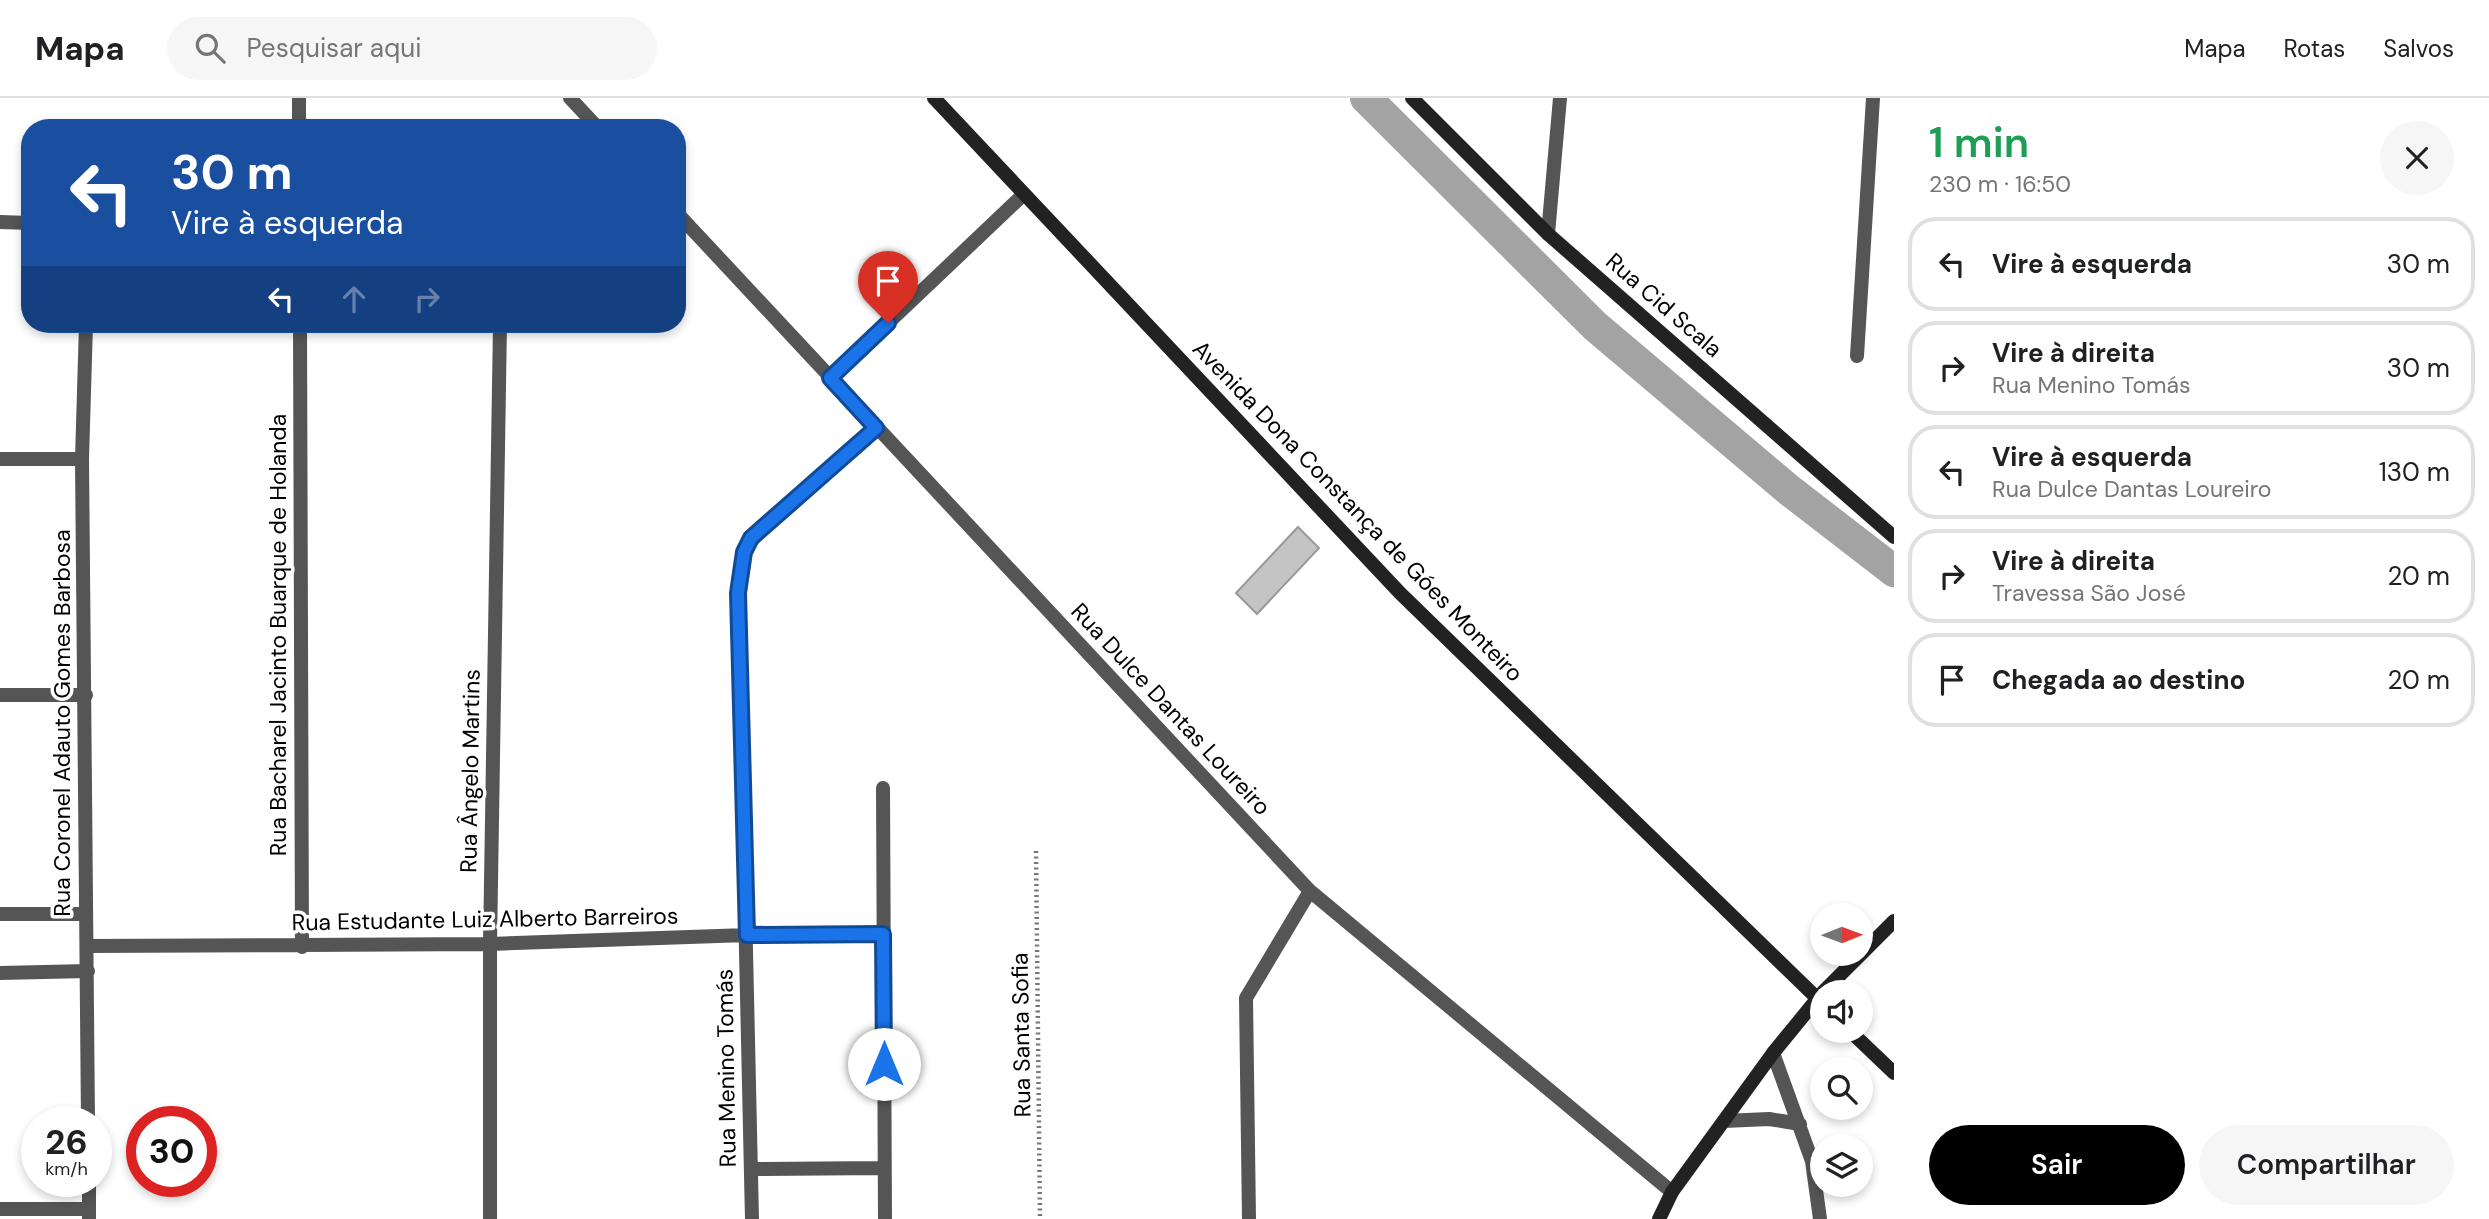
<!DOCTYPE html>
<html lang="pt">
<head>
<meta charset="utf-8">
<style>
	:root { --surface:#fff; --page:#f6f6f6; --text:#202124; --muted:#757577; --line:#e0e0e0; --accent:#000 }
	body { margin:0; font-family:"DM Sans",sans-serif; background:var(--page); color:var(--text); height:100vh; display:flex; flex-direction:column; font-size:26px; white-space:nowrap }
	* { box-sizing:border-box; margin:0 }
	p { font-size:23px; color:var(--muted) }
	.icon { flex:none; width:38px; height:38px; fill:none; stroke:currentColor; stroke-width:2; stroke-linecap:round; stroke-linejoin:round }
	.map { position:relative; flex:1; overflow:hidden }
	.side { display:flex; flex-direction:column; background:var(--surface); width:595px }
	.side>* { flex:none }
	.guide { position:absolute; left:21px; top:21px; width:665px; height:214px; border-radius:28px; box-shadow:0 4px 10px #0003; background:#1a4fa0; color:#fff; overflow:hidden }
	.needle { width:46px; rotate:89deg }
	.controls { position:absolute; left:1810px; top:805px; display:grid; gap:14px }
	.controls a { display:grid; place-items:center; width:63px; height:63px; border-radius:50%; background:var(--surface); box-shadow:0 4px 10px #0003; font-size:35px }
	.speed { position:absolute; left:21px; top:1008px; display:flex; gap:14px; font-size:35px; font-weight:700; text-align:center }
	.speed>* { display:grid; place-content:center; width:91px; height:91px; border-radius:50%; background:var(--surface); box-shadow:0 4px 10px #0003; line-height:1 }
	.speed small { font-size:18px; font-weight:400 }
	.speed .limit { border:10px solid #d22; background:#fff; color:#111 }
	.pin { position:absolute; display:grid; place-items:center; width:60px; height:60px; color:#fff; margin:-72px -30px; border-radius:50% 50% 50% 0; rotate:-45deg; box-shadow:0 0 7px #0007 }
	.pin .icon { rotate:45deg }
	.me { position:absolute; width:77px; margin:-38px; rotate:0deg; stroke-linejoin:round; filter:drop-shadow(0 0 5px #0008) }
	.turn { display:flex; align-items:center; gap:24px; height:147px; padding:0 35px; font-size:32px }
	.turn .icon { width:91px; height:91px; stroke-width:2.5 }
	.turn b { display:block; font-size:49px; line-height:60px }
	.lanes { display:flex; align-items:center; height:66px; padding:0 35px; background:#0003; justify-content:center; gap:35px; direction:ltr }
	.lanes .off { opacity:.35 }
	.round { display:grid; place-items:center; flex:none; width:74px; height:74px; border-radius:37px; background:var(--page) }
	.head { display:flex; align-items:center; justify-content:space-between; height:119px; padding:0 35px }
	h1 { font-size:42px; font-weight:600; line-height:52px; color:#1e9e55 }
	.button { display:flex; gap:14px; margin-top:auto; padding:14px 35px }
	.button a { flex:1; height:80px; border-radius:42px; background:var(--accent); color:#fff; font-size:28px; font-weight:600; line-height:80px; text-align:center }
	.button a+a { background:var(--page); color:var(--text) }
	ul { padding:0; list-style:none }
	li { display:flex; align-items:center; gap:21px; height:94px; margin:0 14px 10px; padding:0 21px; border:4px solid var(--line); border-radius:28px }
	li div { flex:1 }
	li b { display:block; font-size:26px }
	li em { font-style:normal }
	header { display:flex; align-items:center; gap:42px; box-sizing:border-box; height:98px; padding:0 35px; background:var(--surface); border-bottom:2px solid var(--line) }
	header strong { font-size:33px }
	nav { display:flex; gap:38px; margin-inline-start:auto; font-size:24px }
	.search { width:490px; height:63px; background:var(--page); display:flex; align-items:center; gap:18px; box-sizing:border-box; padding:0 24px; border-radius:38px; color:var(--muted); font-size:26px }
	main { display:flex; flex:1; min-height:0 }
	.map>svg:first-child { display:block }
</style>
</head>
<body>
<header>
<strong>Mapa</strong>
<div class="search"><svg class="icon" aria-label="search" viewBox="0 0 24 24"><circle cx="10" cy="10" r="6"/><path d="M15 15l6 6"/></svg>Pesquisar aqui</div>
<nav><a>Mapa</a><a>Rotas</a><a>Salvos</a></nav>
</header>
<main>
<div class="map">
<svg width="1894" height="1121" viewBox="0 0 1894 1121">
	<rect width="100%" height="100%" fill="#fff"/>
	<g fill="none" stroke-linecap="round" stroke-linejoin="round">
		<!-- canal -->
		<path stroke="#a3a3a3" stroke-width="32" d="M1366,0L1595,228L1789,392L1894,473"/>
	</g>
	<!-- building -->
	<path fill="#c4c4c4" stroke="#999" stroke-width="2" d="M1298,429L1319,450L1257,516L1236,495Z"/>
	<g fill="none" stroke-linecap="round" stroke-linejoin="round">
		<!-- path -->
		<path stroke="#777" stroke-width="4.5" stroke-dasharray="2 3.5" stroke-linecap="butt" d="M1036,753L1040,1121"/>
		<!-- lane -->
		<path stroke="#555" stroke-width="14" d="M1857,258L1873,0"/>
		<!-- street -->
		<path stroke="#555" stroke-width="14" d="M299,0V30
			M570,0L598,30
			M677,115L1310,793L1672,1094
			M0,124L30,125
			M1548,136L1560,0
			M86,226L82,361L88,1024
			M300,226L302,849
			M830,280L1024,96
			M0,361H82
			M0,597H86
			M883,690L885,1121
			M0,816H86
			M87,848L490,846L747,837L883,836
			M0,875L88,873
			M1773,955L1812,1063L1820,1121
			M1724,1023L1769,1021L1800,1026
			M751,1071L884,1070
			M89,1083V1121
			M0,1111H89
			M490,1121V846L500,226
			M752,1121L738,495C740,468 743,449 763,428L876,330
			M1249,1121L1246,900L1310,793"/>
		<!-- secondary -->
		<path stroke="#222" stroke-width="14" d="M934,0L1400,495L1822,905
			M1412,0L1548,136L1894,439
			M1823,894L1894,823
			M1850,933L1894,975
			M1659,1121L1672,1094L1773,955L1822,895"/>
	</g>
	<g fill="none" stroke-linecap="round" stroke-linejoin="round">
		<!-- route casing -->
		<g stroke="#114b97" stroke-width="18">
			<path id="route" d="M884,966L883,836L747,837L738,495L744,454L751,440L876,330L830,280L888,225"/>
		</g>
		<!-- route -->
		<use href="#route" stroke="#1a73e8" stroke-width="12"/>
	</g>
	<g text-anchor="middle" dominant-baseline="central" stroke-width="7" stroke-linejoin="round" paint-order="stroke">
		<!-- street labels -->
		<g font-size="23" fill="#000" stroke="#fff">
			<text transform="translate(1664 207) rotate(41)">Rua Cid Scala</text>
			<text transform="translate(1358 413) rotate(46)">Avenida Dona Constança de Góes Monteiro</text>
			<text transform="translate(278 537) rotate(-90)">Rua Bacharel Jacinto Buarque de Holanda</text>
			<text transform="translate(1171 611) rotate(47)">Rua Dulce Dantas Loureiro</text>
			<text transform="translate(62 625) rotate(-90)">Rua Coronel Adauto Gomes Barbosa</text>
			<text transform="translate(470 673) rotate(-89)">Rua Ângelo Martins</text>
			<text transform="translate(485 821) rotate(-1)">Rua Estudante Luiz Alberto Barreiros</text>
			<text transform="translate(1021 937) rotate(-91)">Rua Santa Sofia</text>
			<text transform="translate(726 970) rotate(-91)">Rua Menino Tomás</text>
		</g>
	</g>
</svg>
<div class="controls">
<a><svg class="needle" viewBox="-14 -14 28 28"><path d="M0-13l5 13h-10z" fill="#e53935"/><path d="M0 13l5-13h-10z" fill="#757577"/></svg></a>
<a><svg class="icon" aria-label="sound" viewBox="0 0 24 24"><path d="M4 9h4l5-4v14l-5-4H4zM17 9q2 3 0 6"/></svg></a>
<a><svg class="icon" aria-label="search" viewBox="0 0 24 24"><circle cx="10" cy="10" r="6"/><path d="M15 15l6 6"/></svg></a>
<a><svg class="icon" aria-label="layers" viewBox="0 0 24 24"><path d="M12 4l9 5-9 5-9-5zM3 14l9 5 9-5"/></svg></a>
</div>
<div class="speed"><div>26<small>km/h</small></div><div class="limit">30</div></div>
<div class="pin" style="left:888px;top:225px;background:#d93025"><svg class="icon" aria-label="arrive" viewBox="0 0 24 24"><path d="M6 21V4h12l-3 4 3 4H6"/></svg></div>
<svg class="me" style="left:884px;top:966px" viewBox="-20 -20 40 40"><circle r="19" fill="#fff"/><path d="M0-13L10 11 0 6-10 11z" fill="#1a73e8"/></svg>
<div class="guide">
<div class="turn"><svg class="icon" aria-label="left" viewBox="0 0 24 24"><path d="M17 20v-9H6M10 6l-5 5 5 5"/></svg><div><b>30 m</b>Vire à esquerda</div></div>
<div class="lanes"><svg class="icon" aria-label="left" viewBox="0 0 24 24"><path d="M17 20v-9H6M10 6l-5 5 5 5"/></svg><svg class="icon off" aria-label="ahead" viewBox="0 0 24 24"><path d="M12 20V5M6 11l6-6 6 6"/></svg><svg class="icon off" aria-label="right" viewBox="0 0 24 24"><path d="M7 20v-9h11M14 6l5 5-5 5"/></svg></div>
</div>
</div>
<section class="side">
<div class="head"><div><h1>1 min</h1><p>230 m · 16:50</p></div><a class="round"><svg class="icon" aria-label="close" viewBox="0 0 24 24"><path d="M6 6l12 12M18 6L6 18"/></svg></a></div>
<ul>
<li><svg class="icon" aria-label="left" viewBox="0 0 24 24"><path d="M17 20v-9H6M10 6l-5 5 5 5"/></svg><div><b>Vire à esquerda</b></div><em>30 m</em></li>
<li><svg class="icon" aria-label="right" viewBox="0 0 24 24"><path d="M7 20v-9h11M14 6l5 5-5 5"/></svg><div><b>Vire à direita</b><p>Rua Menino Tomás</p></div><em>30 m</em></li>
<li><svg class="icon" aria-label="left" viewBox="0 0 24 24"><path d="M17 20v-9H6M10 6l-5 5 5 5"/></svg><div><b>Vire à esquerda</b><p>Rua Dulce Dantas Loureiro</p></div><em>130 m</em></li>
<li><svg class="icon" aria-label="right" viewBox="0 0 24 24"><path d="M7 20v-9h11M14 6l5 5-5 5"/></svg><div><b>Vire à direita</b><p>Travessa São José</p></div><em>20 m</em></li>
<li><svg class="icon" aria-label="arrive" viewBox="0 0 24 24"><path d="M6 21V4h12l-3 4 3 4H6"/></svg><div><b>Chegada ao destino</b></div><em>20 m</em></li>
</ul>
<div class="button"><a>Sair</a><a>Compartilhar</a></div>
</section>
</main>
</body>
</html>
